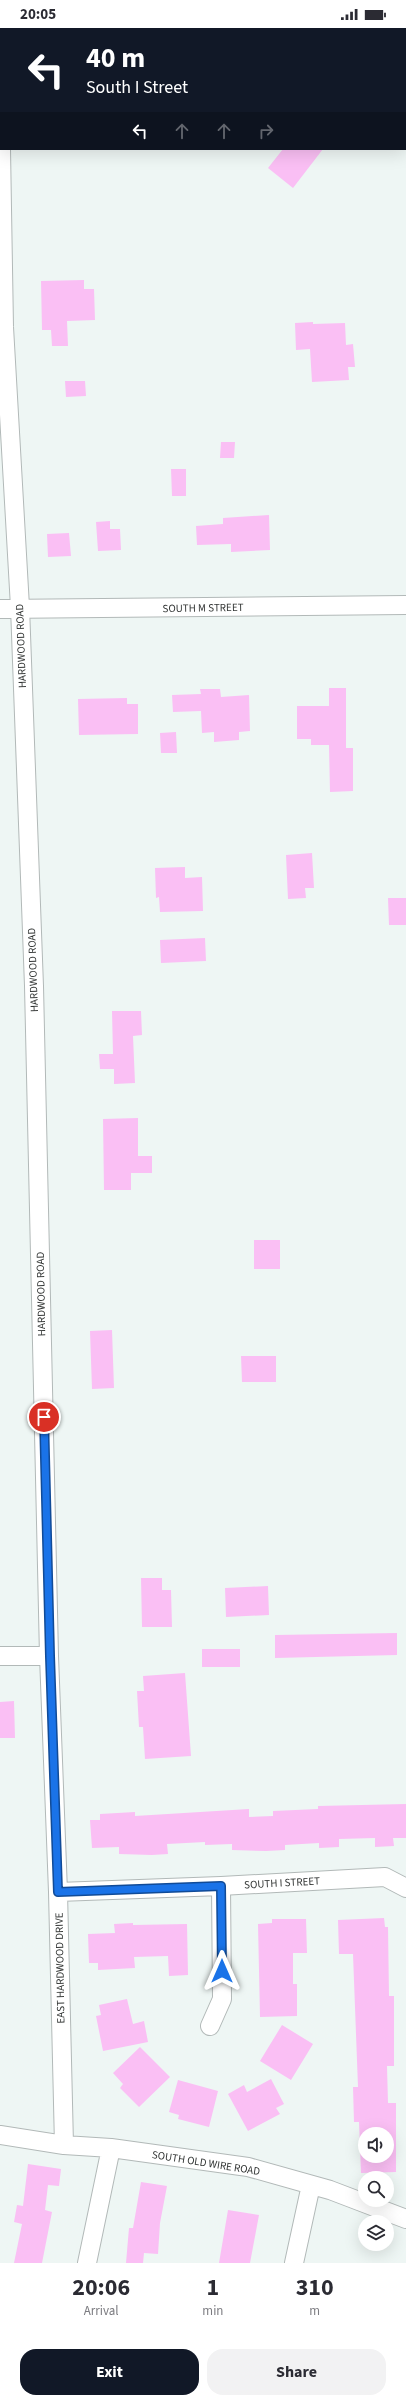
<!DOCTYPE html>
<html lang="en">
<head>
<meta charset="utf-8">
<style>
	:root { --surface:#fff; --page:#f2f2f3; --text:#2b2b33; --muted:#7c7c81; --accent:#111827 }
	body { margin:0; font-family:"Source Sans 3",sans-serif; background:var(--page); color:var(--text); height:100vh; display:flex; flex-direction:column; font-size:15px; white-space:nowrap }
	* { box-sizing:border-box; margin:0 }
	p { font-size:13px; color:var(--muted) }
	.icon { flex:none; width:22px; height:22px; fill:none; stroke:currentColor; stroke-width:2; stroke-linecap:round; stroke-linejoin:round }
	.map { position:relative; height:2235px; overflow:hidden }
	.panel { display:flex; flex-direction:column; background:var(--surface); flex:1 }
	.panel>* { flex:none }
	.top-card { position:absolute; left:0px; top:0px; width:406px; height:122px; box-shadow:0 4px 16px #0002; background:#111827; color:#fff; overflow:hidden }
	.tools { position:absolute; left:358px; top:2099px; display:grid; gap:8px }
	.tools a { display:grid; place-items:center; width:36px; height:36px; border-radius:50%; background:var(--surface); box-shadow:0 4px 16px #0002; font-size:20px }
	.pin { position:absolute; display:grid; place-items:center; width:34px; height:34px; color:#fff; margin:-17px; border:2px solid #fff; border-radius:50%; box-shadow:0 1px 4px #0007 }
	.me { position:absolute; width:44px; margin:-22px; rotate:0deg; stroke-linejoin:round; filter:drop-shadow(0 0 3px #0008) }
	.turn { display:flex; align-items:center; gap:14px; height:84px; padding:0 20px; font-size:18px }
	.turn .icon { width:52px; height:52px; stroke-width:2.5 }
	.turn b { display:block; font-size:28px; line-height:34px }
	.lanes { display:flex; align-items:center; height:38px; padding:0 20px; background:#0003; justify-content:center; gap:20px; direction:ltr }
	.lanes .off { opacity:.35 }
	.eta { display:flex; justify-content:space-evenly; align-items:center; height:68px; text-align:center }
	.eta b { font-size:24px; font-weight:700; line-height:28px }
	.cta { display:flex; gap:8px; margin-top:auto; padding:8px 20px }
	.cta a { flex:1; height:46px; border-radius:16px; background:var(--accent); color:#fff; font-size:16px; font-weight:700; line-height:46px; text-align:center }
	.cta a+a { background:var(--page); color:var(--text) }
	.status { display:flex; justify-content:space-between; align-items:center; height:28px; padding:0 20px; background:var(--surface); direction:ltr }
	.status svg { height:11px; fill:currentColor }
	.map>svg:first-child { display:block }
</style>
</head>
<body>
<div class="status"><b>20:05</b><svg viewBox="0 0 49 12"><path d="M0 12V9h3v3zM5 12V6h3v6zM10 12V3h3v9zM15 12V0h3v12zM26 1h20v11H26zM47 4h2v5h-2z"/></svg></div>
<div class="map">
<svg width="406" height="2235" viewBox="0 0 406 2235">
	<rect width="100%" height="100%" fill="#eef6f4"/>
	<!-- building -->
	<path fill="#fabff4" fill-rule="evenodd" d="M283,121H323L293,160L268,140Z
		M84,252V261H94L95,292L67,293L68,318H52L51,302H42L41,253Z
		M313,294V296L345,295L346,317L353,316L355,339H348L349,352L312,354L310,321L296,322L295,295Z
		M65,353H85L86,368L66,369Z
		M221,414H235L234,430H220Z
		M171,441H186V468H172Z
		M269,487L270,522L231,524V516L197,517L196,498L223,496V490Z
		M110,493V501H120L121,522L98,523L96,494Z
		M69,505L71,528L48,529L47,506Z
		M329,660H346V720H353V763L330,764L329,717H311V711H297V678H329Z
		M200,661H220L221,669L249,667L250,703L239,704V712L214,714V704L202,705L201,683L173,684L172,667L201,666Z
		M127,670V676H138V706L79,707L78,671Z
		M176,704L177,725H161L160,705Z
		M312,825L314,860H305L306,870L288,871L286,827Z
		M185,839V850L202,849L203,883L160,884L159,869L156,870L155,840Z
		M388,870H406V897H389Z
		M205,910L206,933L161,935L160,912Z
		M112,983H141L142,1007L133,1008L135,1055L114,1056V1041H100L99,1026H113Z
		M138,1090V1128H152V1145H131V1162H104L103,1091Z
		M254,1212H280V1241H254Z
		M112,1302L114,1360L92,1361L90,1303Z
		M241,1328H276V1354H242Z
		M141,1550H162V1562H171L172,1599H142Z
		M268,1558L269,1587L226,1589L225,1560Z
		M397,1605V1627L275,1630V1607Z
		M202,1621H240V1639H202Z
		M185,1645L191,1728L145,1731L143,1699H139L137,1663H144L143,1648Z
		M14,1673L15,1710H0V1674Z
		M406,1776V1810H393L394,1818L375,1819V1810L339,1811V1819L319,1820V1815L285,1817V1822L266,1823L232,1822V1816L205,1817V1814L167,1816L168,1826L152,1827L119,1826V1819L92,1820L90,1792H100V1786L135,1784V1788L249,1781V1789L273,1788V1783L318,1781V1778Z
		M384,1890L385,1899H388L389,1968H394V2038H387L388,2075H396V2144L361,2145L359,2094H354L353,2059H358L353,1926H339L338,1892ZM365,2106H387V2128H365Z
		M272,1891H306L307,1925H293V1956H297V1988L260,1989L258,1896L272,1895Z
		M133,1895V1897L187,1896L188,1947L169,1948L168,1928L134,1929L135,1940L98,1942V1935H89L88,1906L115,1905L114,1896Z
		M127,1971L133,1996L144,1993L148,2014L103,2023L96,1988L101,1987L99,1977Z
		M282,1997L313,2016L291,2052L260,2033Z
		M140,2019L170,2049L139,2079L120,2060L123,2056L113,2045Z
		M271,2051L284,2076L276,2080L280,2086L248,2103L228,2066L244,2057L247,2064Z
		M178,2052L218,2063L209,2099L178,2091L179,2087L169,2084Z
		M28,2136L61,2141L59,2158L48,2157L45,2182L52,2184L42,2235H14L22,2196L14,2194L17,2177L23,2178Z
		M141,2154L167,2158L160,2195L158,2226L144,2225L143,2235H126L129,2200H133Z
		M228,2182L259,2187L250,2235H219Z"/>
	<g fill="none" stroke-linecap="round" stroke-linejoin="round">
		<!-- minor casing -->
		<g stroke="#b2b9b8" stroke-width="20">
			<path id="minor" d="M30,1L31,0
				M1,121L4,299L20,579L34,958L49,1628L58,1864L64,2117
				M0,581L406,577
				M0,1628H49
				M58,1864L221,1858L385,1849L406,1860
				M210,1998L222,1971L221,1858
				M0,2107L64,2117L111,2120L248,2139L330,2162L406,2191
				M87,2235L111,2120
				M294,2235L311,2157"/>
		</g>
		<!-- minor -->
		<use href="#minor" stroke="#fff" stroke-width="18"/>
	</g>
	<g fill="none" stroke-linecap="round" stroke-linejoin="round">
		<!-- route casing -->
		<g stroke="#114b97" stroke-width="10">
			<path id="route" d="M44,1389L50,1628L58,1864L221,1858L222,1943"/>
		</g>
		<!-- route -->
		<use href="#route" stroke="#1a73e8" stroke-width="7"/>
	</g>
	<g text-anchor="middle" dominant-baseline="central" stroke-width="3" stroke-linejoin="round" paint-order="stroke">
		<!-- street labels -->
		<g font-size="11" fill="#333635" stroke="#fff">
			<text transform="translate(203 580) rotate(-1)">SOUTH M STREET</text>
			<text transform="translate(21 618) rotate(-92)">HARDWOOD ROAD</text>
			<text transform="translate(33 942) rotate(-92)">HARDWOOD ROAD</text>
			<text transform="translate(41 1266) rotate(-91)">HARDWOOD ROAD</text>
			<text transform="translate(282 1855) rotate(-3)">SOUTH I STREET</text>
			<text transform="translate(60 1940) rotate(-91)">EAST HARDWOOD DRIVE</text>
			<text transform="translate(206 2135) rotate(9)">SOUTH OLD WIRE ROAD</text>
		</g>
	</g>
</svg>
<div class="tools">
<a><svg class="icon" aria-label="sound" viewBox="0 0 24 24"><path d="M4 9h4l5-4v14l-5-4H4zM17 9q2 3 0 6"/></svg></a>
<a><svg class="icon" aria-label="search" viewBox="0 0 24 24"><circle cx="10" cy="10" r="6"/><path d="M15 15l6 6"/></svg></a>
<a><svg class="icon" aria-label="layers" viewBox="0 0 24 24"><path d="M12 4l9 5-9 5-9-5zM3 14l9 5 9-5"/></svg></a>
</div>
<div class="pin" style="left:44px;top:1389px;background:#d93025"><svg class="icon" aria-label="arrive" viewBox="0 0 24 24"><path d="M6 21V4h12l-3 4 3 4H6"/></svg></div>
<svg class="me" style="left:222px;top:1943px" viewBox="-20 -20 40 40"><path d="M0-17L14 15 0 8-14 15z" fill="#1a73e8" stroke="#fff" stroke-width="4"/></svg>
<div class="top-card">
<div class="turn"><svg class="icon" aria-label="left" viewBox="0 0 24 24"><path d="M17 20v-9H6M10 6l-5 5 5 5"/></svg><div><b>40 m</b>South I Street</div></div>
<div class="lanes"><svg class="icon" aria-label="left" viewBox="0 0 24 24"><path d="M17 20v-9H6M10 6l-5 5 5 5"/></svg><svg class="icon off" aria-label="ahead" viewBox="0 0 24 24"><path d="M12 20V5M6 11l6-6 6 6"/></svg><svg class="icon off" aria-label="ahead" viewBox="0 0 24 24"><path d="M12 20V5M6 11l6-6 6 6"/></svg><svg class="icon off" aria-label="right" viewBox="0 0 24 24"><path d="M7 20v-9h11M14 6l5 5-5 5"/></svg></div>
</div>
</div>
<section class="panel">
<div class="eta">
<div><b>20:06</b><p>Arrival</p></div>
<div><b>1</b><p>min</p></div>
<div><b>310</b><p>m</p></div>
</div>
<div class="cta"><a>Exit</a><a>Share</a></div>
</section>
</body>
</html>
